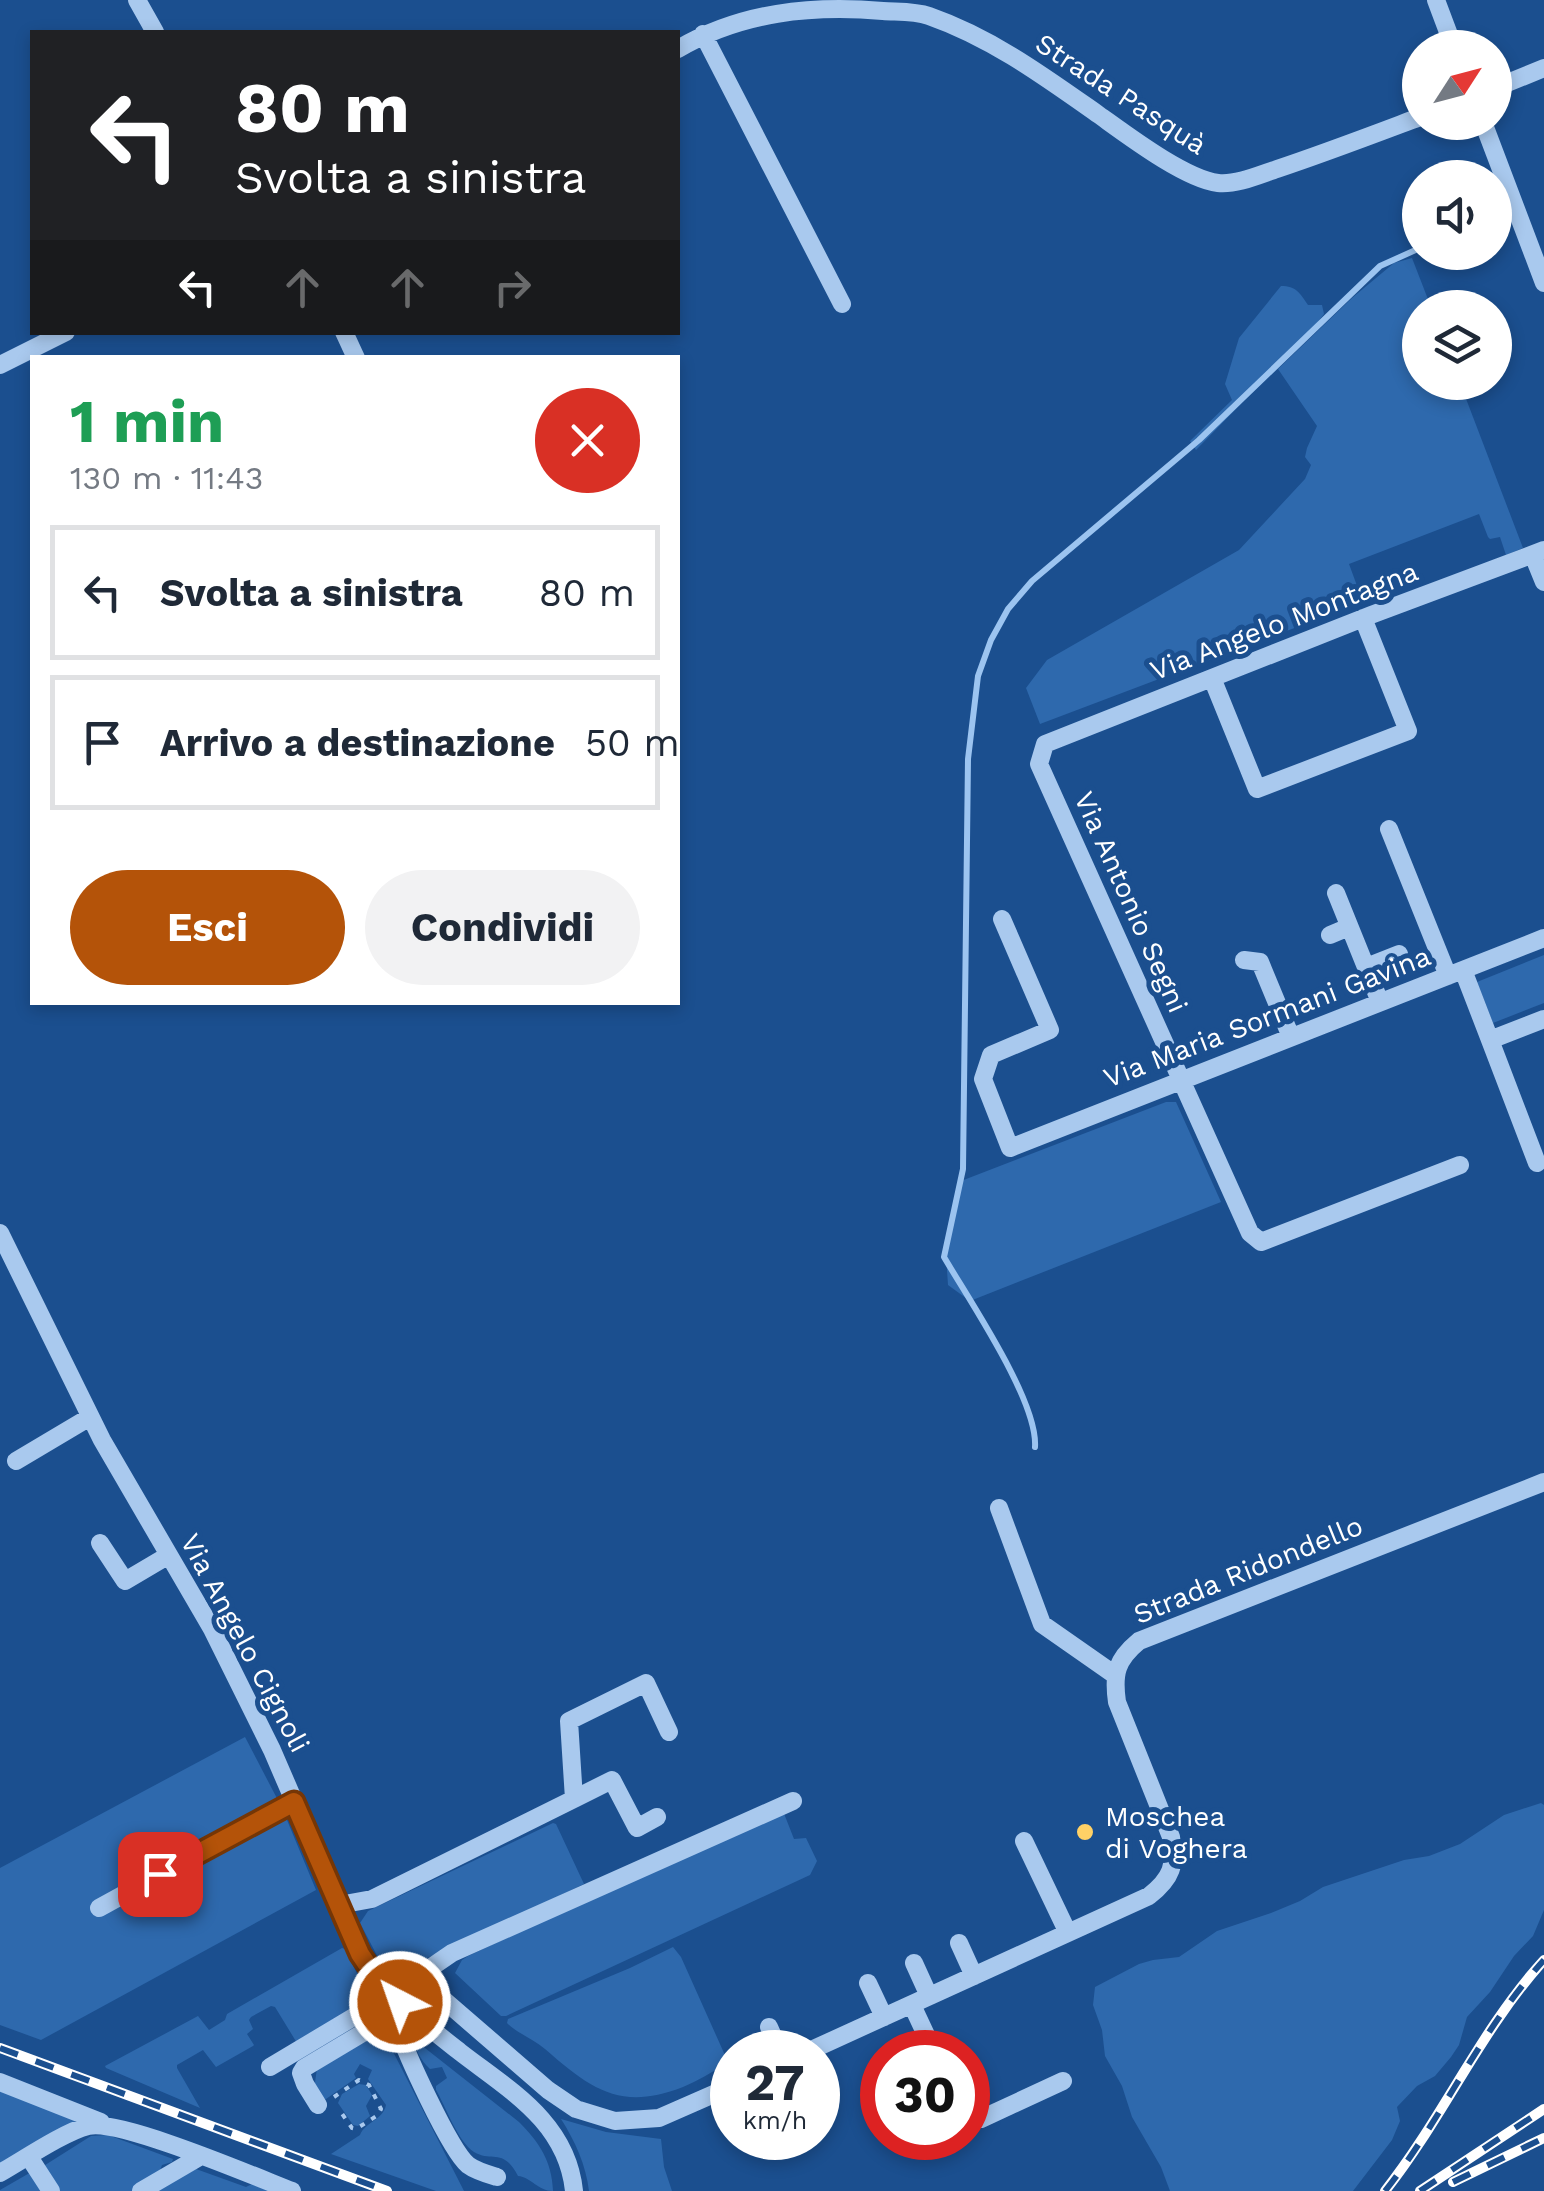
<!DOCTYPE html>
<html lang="it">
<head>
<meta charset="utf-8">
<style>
	:root { --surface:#fff; --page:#f2f2f3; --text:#1f2937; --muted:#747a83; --line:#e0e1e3; --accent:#b45309 }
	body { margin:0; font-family:"Work Sans",sans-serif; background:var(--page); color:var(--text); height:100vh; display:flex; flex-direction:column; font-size:38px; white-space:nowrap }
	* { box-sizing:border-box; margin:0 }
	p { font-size:32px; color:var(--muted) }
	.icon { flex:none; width:55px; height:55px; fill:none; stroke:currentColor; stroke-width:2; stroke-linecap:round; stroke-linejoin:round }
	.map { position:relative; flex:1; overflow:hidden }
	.sheet { position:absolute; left:30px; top:355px; width:650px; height:650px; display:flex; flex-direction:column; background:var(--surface); border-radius:0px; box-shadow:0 5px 15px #0003 }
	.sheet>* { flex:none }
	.banner { position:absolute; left:30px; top:30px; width:650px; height:305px; border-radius:0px; box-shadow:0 5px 15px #0003; background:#202124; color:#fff; overflow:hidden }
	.needle { width:65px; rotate:54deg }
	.buttons { position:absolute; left:1402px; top:30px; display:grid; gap:20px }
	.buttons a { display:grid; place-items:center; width:110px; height:110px; border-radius:50%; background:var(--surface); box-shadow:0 5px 15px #0003; font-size:50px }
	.speed { position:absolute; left:710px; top:2030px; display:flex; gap:20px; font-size:50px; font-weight:700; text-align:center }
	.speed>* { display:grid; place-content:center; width:130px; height:130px; border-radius:50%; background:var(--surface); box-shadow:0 5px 15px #0003; line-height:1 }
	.speed small { font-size:25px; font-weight:400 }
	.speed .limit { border:15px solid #d22; background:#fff; color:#111 }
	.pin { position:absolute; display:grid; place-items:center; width:85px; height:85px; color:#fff; margin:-42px; border-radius:20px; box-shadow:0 5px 15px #0006 }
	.me { position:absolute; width:110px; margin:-55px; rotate:319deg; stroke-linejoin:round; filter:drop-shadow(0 0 8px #0008) }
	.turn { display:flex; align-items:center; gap:35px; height:210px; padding:0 40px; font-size:45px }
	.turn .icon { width:130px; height:130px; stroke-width:2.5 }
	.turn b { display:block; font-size:70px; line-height:85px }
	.lanes { display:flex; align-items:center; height:95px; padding:0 40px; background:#0003; justify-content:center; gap:50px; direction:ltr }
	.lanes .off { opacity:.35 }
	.round { display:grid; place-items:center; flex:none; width:105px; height:105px; border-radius:52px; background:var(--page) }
	.overview { display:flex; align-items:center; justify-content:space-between; height:170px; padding:0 40px }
	h1 { font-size:60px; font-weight:700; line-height:75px; color:#1e9e55 }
	.cta { display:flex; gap:20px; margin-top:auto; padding:20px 40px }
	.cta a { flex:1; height:115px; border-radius:60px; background:var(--accent); color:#fff; font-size:40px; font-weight:700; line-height:115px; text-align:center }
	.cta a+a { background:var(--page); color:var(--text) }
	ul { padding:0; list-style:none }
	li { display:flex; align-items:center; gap:30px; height:135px; margin:0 20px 15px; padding:0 20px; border:5px solid var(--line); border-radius:0px }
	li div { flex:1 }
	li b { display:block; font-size:38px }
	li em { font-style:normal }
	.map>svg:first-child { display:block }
</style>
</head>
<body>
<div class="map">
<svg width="1544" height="2191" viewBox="0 0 1544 2191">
	<rect width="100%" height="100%" fill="#1b4f8f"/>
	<!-- green -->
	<path fill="#2e69ad" d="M1412,258L1431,307L1420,308V382L1460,383L1523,548L1506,555L1500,537L1490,539L1488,537L1479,514L1349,564L1363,602L1040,724L1026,688L1047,660L1239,550L1305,479L1311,465L1305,457L1307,448L1317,426L1278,369L1352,298L1394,263Z
		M1281,286C1296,286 1300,293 1308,305H1322L1324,314L1307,336L1196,450L1190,441L1232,400L1225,384L1239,338Z
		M1544,955V1003L1493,1023L1477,982Z
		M1166,1102H1176L1221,1202L970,1301L948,1285L946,1255L961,1181Z
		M245,1737L282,1808L316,1890L41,2040L0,2025V1868Z
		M1541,1803L1544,1805V1910L1533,1936L1514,1956L1490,1992L1467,2017L1459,2045L1451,2057L1435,2076L1417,2086L1397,2107L1400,2121L1392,2140L1353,2191H1170L1161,2167L1132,2117L1122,2086L1105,2056L1102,2030L1093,2005L1095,1987L1139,1964L1153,1960L1179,1957L1217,1931L1271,1913L1300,1901L1323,1887L1404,1860L1429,1856L1460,1844L1504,1815Z
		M780,1811H783L794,1839L806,1838L817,1861L810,1875L506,2016H501L455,1973L462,1960L468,1956Z
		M553,1823L556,1824L584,1884L396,1973L390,1974L383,1967L360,1923L368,1911Z
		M673,1947L681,1957L724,2053L725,2065C711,2072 698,2081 683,2087C621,2111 592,2090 545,2049C533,2039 517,2033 507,2023L508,2019L630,1968Z
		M342,1948L345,1949L371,2002L297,2043L275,2007L271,2006L251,2017L249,2020L253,2029L247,2034L254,2045L253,2046L216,2067L203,2050L177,2065V2068L200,2108L106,2068L105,2066L198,2016L209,2030L225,2020L227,2014Z
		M383,2032L464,2191H436L331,2154L360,2135C365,2122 383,2120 386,2105L368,2079L372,2070L360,2064L354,2074L356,2078L326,2099L319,2098L314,2090L317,2068Z
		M411,2037L519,2122C539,2142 552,2161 553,2191C538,2191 531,2177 518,2176C503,2147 493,2163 474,2152C458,2142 445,2105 436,2090V2086L447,2078L442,2067L430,2069C420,2060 416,2049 411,2037Z
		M359,2084L366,2085L372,2095L366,2106L370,2116L358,2126L353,2125L338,2103L342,2094Z
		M0,2091L78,2120L0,2165Z
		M561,2119L606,2132L661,2139L664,2167L672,2191H589C586,2165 575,2141 561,2119Z
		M108,2135L173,2159L172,2162L162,2165L158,2176L132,2191H57L42,2167L91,2136Z
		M196,2169L246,2187L252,2184L270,2191H155Z
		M33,2171L45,2191H0V2190Z"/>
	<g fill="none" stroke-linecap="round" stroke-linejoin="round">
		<!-- stream -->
		<path stroke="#9cc4f0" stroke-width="6" d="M1035,1447C1038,1401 969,1300 944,1257L963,1169L968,759L978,676L991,640L1008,609L1032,581L1199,440L1380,266L1420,248"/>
		<!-- path -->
		<path stroke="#a9c9ee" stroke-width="4" stroke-dasharray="5 8" stroke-linecap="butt" d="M334,2097L359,2080L369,2085L381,2109L378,2115L356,2129L352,2128L338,2108"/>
		<!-- minor -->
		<path stroke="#a9c9ee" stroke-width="18" d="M137,0L155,32
			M1436,0L1454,48
			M703,34L842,304
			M678,49C741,12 811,5 883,11C898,12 915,11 929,16C992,38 1045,77 1099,115C1127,135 1185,179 1218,183C1236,185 1259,175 1277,169C1325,153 1372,135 1420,117
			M1495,88L1544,68
			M1483,122L1544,283
			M344,332L356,358
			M0,365L66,332
			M1533,555L1544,582
			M1212,678L1257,789L1408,731L1363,618
			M1389,829L1448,976
			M1336,893L1380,1002
			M1002,919L1050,1030L991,1055L983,1079L1010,1148L1544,938
			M1330,935L1349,927
			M1244,960L1260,962L1291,1037
			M1366,967L1399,954
			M1463,970L1490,1040L1544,1019
			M1490,1040L1537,1163
			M1460,1165L1261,1242L1250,1233L1039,764L1045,744L1371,615L1544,550
			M0,1233L102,1440L212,1629L272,1750L360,1954C385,1994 423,2023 460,2052C509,2090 567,2122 574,2191
			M16,1461L90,1417
			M999,1508L1042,1624L1115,1675
			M100,1543L125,1581L169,1555
			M657,1817L637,1828L612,1780L574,1799L569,1721L646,1683L669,1732
			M1024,1841L1068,1933
			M339,1905L372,1899L574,1799
			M99,1908L294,1801
			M959,1943L974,1976
			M914,1963L929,1996
			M868,1983L884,2017
			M420,1987L433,1966L452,1953L793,1801
			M410,1991L420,1987L437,1994L548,2090L576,2109L615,2121L659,2118L732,2086
			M400,2002C397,2010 395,2016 397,2025C404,2050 450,2150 468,2165C476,2171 487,2174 497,2177
			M912,2005L934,2052
			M769,2027L780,2052
			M807,2052L1149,1896C1172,1878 1176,1865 1171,1837L1117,1702C1113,1674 1116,1660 1139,1641L1544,1482
			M270,2067L392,1994
			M0,2082L101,2122
			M318,2105L305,2084L301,2073L304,2068L396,2013
			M968,2112L981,2119L1063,2081
			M29,2157L51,2191
			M0,2173C23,2160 64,2132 88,2126C118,2118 256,2177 292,2191
			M141,2191L201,2156"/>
		<!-- rail casing -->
		<g stroke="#fff" stroke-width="10">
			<path id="rail" d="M0,2048L387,2191
				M1453,2182L1544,2138
				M1385,2191C1443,2118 1481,2029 1544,1960
				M1420,2191L1544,2109"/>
		</g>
		<!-- rail -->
		<use href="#rail" stroke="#1b4f8f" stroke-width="6" stroke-dasharray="19" stroke-linecap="butt"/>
	</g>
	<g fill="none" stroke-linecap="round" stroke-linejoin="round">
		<!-- route casing -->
		<g stroke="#753606" stroke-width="25">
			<path id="route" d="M160,1874L294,1802L360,1954L377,1979L400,2002"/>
		</g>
		<!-- route -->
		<use href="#route" stroke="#b45309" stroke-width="18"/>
	</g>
	<!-- markers -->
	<circle fill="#ffd166" stroke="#1b4f8f" stroke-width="4" cx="1085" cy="1832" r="10"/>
	<g text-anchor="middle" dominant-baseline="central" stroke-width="10" stroke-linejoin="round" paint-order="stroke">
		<!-- street labels -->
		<g font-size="28" fill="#fff" stroke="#1b4f8f">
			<text transform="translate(1121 94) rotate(33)">Strada Pasquà</text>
			<text transform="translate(1284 621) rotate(-21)">Via Angelo Montagna</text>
			<text transform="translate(1131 902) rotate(66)">Via Antonio Segni</text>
			<text transform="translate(1267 1017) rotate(-21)">Via Maria Sormani Gavina</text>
			<text transform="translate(1248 1570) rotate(-22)">Strada Ridondello</text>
			<text transform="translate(245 1643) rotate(62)">Via Angelo Cignoli</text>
		</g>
		<!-- poi labels -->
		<g font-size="28" fill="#fff" stroke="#1b4f8f" text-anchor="start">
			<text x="1105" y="1816">Moschea<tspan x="1105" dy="32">di Voghera</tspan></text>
		</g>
	</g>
</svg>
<div class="buttons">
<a><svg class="needle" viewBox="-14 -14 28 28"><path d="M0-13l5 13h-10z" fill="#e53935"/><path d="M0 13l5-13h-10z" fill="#747a83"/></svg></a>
<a><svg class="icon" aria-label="sound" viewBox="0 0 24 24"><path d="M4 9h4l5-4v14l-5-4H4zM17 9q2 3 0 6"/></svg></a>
<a><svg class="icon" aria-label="layers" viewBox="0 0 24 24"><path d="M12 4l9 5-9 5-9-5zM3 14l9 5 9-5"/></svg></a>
</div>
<div class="speed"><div>27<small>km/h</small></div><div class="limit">30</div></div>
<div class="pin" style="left:160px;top:1874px;background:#d93025"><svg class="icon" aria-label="arrive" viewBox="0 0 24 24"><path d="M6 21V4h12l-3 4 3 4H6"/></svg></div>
<svg class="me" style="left:400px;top:2002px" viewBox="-20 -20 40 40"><circle r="17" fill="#b45309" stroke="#fff" stroke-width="3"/><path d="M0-11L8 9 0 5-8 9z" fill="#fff"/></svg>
<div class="banner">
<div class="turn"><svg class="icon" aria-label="left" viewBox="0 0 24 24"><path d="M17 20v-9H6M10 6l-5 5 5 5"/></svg><div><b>80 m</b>Svolta a sinistra</div></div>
<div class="lanes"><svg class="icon" aria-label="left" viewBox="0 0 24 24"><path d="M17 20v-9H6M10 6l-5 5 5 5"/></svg><svg class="icon off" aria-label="ahead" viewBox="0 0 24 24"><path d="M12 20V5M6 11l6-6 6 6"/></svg><svg class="icon off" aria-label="ahead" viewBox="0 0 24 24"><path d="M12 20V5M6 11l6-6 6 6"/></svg><svg class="icon off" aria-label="right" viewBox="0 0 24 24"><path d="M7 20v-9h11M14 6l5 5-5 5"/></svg></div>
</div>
<section class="sheet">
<div class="overview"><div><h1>1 min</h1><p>130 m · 11:43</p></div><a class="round" style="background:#d93025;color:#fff"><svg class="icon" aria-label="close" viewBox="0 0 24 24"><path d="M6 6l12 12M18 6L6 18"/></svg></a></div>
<ul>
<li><svg class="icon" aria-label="left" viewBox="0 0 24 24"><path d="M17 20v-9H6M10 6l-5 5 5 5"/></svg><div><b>Svolta a sinistra</b></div><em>80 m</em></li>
<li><svg class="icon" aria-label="arrive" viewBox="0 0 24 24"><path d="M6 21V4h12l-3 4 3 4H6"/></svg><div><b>Arrivo a destinazione</b></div><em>50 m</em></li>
</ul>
<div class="cta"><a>Esci</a><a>Condividi</a></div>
</section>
</div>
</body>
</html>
